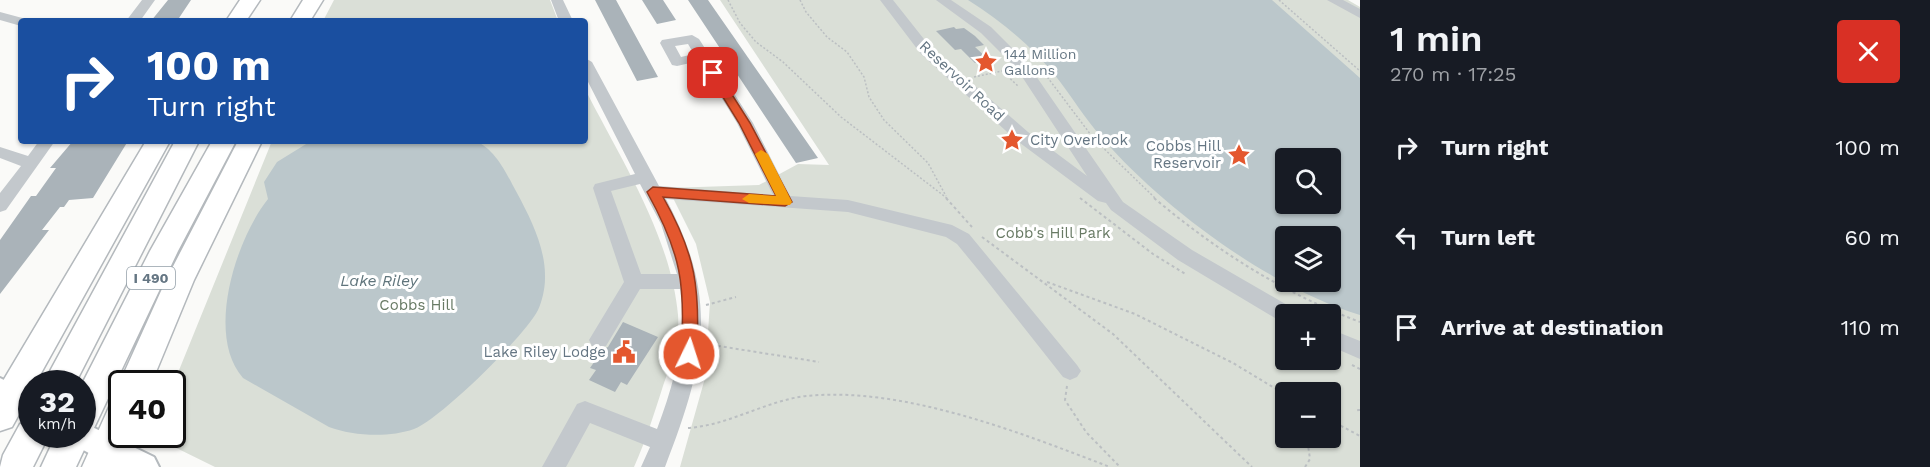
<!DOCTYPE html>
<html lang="en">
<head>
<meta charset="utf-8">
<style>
	:root { --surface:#171b24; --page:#242831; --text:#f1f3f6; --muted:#9ea1a6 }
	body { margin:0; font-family:"Work Sans",sans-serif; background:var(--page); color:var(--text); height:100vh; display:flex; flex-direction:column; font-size:22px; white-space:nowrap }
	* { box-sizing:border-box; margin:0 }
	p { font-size:20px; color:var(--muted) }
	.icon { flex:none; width:33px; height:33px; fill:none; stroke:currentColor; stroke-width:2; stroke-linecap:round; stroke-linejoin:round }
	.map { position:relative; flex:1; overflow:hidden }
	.side { display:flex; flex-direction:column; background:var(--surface); width:570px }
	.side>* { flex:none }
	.top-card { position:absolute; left:18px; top:18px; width:570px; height:126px; border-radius:6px; box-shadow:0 2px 4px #0004; background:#1a4fa0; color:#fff; overflow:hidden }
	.controls { position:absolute; left:1275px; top:148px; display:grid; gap:12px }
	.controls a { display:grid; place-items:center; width:66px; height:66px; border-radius:6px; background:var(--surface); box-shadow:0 2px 4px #0004; font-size:30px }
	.speed { position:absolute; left:18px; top:370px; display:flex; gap:12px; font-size:30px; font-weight:700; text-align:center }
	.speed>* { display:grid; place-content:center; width:78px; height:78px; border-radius:50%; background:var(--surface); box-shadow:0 2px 4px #0004; line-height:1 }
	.speed small { font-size:15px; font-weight:400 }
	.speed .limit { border:3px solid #111; border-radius:9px; background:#fff; color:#111 }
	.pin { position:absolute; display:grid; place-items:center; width:51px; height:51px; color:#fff; margin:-26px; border-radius:12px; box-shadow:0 3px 9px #0006 }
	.me { position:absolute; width:66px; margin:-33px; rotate:4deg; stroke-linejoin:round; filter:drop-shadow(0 0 4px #0008) }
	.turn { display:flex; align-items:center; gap:21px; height:126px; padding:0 30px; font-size:27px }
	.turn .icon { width:78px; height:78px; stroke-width:2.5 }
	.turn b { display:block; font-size:42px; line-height:51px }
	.round { display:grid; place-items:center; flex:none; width:63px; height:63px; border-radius:6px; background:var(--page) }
	.overview { display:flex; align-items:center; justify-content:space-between; height:102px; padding:0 30px }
	h1 { font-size:36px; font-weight:600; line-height:45px }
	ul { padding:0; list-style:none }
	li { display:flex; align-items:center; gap:18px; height:90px; padding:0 30px }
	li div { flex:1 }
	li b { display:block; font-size:22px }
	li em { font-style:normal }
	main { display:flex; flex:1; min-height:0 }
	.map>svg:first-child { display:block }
</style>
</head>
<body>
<main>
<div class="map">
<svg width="1360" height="467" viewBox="0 0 1360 467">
	<rect width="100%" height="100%" fill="#fafaf8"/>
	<!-- green -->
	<path fill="#dadfd7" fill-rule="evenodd" d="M334,0H550L558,21H323Z
		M720,0H1348L1360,7V467H680L705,378L710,302L696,244L668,188L759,185L798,164L829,165ZM1286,159H1330V204H1286ZM1286,237H1330V282H1286ZM1286,315H1330V360H1286ZM1286,393H1330V438H1286Z
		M585,89C620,158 671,236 678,315C680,340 671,363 663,386C654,414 646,440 634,467H215L152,436L172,435L173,385L272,141H585Z"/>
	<!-- water -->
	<path fill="#bbc7cb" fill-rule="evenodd" d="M968,0H1272L1360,78V315C1271,288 1164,209 1103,139C1085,119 1071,95 1054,74C1030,45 1000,20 968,0ZM1286,159H1330V204H1286ZM1286,237H1330V282H1286Z
		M311,141C352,141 393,141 434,141C445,141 464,138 475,141C496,149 507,175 517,193C531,219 546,249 545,279C545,288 542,302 538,310C526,335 439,420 414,429C389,438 353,436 329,427L243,378C205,335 236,239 268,199L264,182L277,162Z"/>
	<!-- building -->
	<path fill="#aab3b9" d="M168,0H191L177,21H151Z
		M595,0H616L658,77L637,81Z
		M642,0H663L676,20L657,24Z
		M688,0H708L818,158L796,163Z
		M954,27L956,29L964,28L975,36L984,45L975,47L989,60L975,63L961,49L955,50L936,31Z
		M73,141H128L93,198L69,200L64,207H60L42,230H49L0,294V240L31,196H36L56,168H50Z
		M623,322L658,337L627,385L621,382L615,392L589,380L596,370L590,368L603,349L608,347Z"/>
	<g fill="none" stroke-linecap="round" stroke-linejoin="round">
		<!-- major casing -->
		<g stroke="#b5babe" stroke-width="4">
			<path id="major" d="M0,378L32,394V420L0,404Z
				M82,422L154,457L159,467H115L72,444L68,435H82Z"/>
		</g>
		<!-- highway casing -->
		<g stroke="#b4b9bd" stroke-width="3">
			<path id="highway" d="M240,0H260L246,21H226Z
				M303,0H323L310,21H290Z
				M146,141H170L35,384H32V391L12,427L0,431V386Z
				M175,141H199L75,384H43Z
				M212,141H236L178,251L94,428L88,430L91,435L76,467H41L56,435H82V384L150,251Z
				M238,141H262L194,280L151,384H122V389L119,384L166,280Z
				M122,401V435H130L116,467H82L110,405Z
				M32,420V435H49L33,467H0L3,455L20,424Z"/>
		</g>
		<!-- path-far1 -->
		<path stroke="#bbbfc2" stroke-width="1.5" stroke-dasharray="2 2" stroke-linecap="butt" d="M728,0L740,23L756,42L783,62L841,117L948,199
			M800,0L806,12L827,37L847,52L864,77L869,97L884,120L928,163L946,196
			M1279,0L1360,71
			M1045,74L1094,139L1156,199
			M974,77L1002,71L1019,87"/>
		<!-- path -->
		<path stroke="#bbbfc2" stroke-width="2" stroke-dasharray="3 3" stroke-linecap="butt" d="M946,198L972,227
			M1080,198L1153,254L1187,275
			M1154,198C1217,251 1283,293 1360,322
			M982,237L1113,334L1252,467
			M1047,282L1135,314L1233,363L1286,395
			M706,305L736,297
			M706,344L819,362
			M1352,365L1360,369
			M1067,386L1065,400L1086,432L1120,467
			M1276,391L1286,406
			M1360,410H1358L1360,412
			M1330,420L1360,436
			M688,428C730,425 765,401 806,396C903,386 1021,433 1110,467
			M1305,467L1310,459L1307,438"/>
		<!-- minor -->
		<path fill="#c3c8cc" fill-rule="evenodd" d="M142,0H155L140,21H126Z
			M551,0H563L573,21H559Z
			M880,0H893L931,48L1028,132L1087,176L1017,69L981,33L936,0H951L991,27L1027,63L1123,202L1192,250L1294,309L1297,315H1286V322L1280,321L1178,260L1111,210L1106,203L1098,201L1016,140L921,54Z
			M1327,0H1343L1360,9V18Z
			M0,12L26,19L27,21H21V26L0,20Z
			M692,35L699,39L753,123L790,196L848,200L952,225L969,234L1077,365L1081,371L1077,377L1070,380L1063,377L980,272L957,244L946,237L848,212L666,199C720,300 705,364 665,467H641L650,447L590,423L566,467H542L577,404L585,401L657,429C674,385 687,336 680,289H640L606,346L599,348L592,346L589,340L624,282L593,188L595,184L635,174L585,76V58L592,62L659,186L773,195L737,123L699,61L677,66L672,65L660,43L662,40ZM688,44L694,54L681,57L675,46ZM640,184L661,224L677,274H641L611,191Z
			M39,141H55L6,210L0,212V193L21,166L0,158V147L28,156Z
			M1330,329L1360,341V359L1330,346Z"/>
		<!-- major -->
		<use href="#major" fill="#fff" fill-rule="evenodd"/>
		<!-- highway -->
		<use href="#highway" fill="#fff" fill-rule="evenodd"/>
	</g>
	<!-- route -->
	<path fill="#e4572e" stroke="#94391e" stroke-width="1.5" d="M713,70L717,71L750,123L792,202L785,206L663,197C696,255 700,288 697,354L695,359L689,361L683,359L681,354C686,285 681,253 647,192L653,187L776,196L739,123L708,73Z"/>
	<!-- slow -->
	<path fill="#f59e0b" d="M761,150L768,154L792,202L790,205L749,203L742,199L749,194L776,196L755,154Z"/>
	<!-- icons -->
	<defs>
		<g id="sight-bare" transform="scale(1.8)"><path d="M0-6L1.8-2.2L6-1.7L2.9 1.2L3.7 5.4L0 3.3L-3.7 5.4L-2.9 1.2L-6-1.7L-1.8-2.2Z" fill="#e4572e" stroke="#fff" stroke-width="2.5" paint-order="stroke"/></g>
		<g id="civic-bare" transform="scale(1.8)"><path d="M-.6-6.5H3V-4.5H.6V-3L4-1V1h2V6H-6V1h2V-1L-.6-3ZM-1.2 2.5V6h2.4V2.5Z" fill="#e4572e" stroke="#fff" stroke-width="2.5" paint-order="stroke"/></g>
	</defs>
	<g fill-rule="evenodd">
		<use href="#sight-bare" x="986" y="62"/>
		<use href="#sight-bare" x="1012" y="140"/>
		<use href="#sight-bare" x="1239" y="155"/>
		<use href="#civic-bare" x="624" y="352"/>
	</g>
	<g text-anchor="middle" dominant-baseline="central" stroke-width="6" stroke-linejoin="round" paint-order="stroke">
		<!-- far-poi labels -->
		<g font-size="14" fill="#657683" stroke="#fff" text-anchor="start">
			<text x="1004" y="54">144 Million<tspan x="1004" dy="16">Gallons</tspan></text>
		</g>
		<!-- shield labels -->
		<rect fill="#fff" stroke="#939fa8" stroke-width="1.5" x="127" y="267" width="48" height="22" rx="4.5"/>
		<g font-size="14" font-weight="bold" fill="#657683">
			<text x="151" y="278">I 490</text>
		</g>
		<!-- street labels -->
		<g font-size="15" fill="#657683" stroke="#fff">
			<text transform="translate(962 81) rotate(43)">Reservoir Road</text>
		</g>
		<!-- poi labels -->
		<g font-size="15" fill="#657683" stroke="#fff" text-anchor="end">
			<text x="1030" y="140" text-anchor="start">City Overlook</text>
			<text x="1221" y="146">Cobbs Hill<tspan x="1221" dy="17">Reservoir</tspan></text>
			<text x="606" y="352">Lake Riley Lodge</text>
		</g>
		<!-- park labels -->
		<g font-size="15" fill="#687a64" stroke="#fff">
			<text x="1053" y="233">Cobb's Hill Park</text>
			<text x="417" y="305">Cobbs Hill</text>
		</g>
		<!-- water labels -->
		<g font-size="16" font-style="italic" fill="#60757c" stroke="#fff">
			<text x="379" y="280">Lake Riley</text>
		</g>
	</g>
</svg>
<div class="controls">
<a><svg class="icon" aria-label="search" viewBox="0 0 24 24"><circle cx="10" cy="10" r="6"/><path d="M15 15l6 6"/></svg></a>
<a><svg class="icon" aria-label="layers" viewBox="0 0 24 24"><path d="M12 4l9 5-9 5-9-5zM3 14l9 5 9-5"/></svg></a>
<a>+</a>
<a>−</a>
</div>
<div class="speed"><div>32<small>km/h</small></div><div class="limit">40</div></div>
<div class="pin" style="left:713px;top:73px;background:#d93025"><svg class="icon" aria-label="arrive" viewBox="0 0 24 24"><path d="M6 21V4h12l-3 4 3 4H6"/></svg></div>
<svg class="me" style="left:689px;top:354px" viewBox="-20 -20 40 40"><circle r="17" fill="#e4572e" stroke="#fff" stroke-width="3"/><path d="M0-11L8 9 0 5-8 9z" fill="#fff"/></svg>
<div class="top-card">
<div class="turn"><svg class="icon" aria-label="right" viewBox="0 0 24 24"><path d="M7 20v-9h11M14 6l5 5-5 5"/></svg><div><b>100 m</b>Turn right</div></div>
</div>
</div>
<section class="side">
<div class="overview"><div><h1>1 min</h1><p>270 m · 17:25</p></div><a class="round" style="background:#d93025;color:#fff"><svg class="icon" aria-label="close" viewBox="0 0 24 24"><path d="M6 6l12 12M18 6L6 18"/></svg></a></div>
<ul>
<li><svg class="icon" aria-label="right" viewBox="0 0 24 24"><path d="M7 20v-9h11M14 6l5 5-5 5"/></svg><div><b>Turn right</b></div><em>100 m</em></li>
<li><svg class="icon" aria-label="left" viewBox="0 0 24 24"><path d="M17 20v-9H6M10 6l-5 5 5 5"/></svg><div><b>Turn left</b></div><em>60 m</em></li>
<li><svg class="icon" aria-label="arrive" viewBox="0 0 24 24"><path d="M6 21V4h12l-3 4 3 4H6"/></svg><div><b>Arrive at destination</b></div><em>110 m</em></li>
</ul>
</section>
</main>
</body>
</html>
